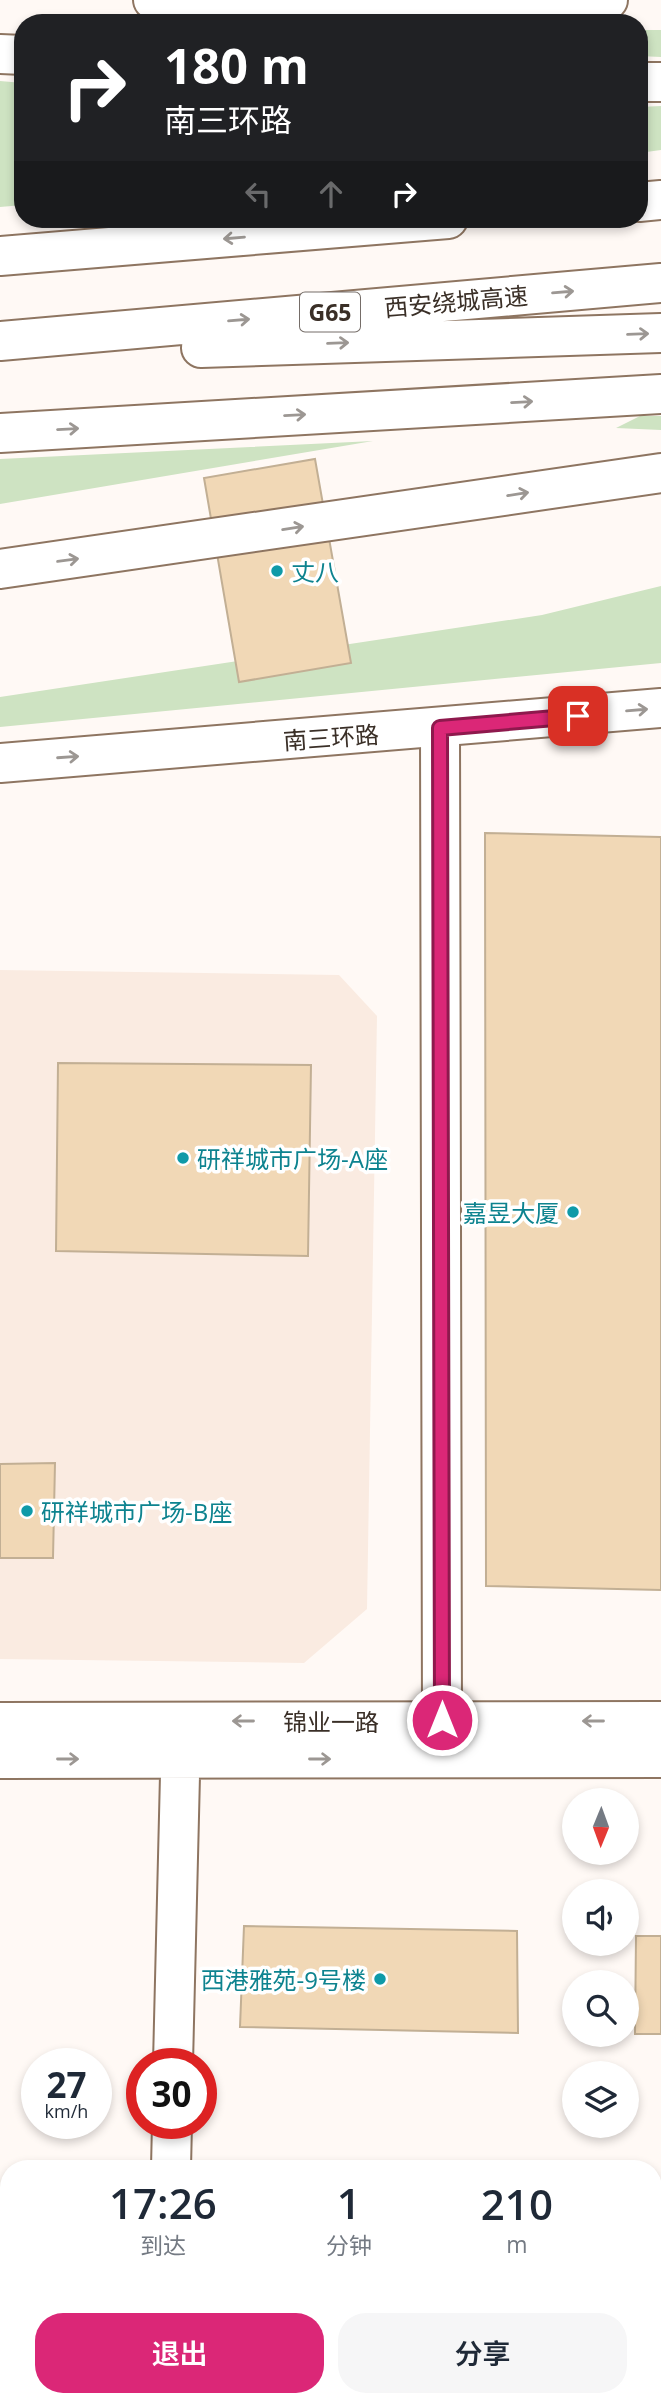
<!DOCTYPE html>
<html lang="zh">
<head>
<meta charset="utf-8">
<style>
	:root { --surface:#fff; --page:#f6f6f7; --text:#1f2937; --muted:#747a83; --accent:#db2777 }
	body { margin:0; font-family:"Open Sans","Noto Sans SC",sans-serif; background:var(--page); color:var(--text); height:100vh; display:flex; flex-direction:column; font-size:26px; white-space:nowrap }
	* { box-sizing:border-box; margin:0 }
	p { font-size:23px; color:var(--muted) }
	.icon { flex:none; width:38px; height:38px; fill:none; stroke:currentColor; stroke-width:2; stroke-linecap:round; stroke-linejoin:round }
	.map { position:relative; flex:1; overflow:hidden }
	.details { position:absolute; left:0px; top:2160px; width:662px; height:247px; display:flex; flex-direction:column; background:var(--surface); border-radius:28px 28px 0 0; box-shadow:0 4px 10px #0003 }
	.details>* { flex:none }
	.guide { position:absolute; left:14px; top:14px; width:634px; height:214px; border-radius:28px; box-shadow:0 4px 10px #0003; background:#202124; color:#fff; overflow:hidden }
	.needle { width:46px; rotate:181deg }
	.fabs { position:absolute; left:562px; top:1788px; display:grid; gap:14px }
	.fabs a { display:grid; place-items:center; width:77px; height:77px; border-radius:50%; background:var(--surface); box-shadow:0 4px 10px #0003; font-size:35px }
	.speed { position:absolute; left:21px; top:2048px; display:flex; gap:14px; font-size:35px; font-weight:700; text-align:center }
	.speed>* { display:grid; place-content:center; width:91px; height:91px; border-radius:50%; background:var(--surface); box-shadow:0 4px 10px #0003; line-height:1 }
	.speed small { font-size:18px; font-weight:400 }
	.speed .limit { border:10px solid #d22; background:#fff; color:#111 }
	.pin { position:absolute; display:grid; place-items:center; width:60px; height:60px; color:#fff; margin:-30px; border-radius:14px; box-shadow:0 4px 10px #0006 }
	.me { position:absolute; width:77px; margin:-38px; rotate:0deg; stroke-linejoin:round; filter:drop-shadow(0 0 5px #0008) }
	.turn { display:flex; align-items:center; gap:24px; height:147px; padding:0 35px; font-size:32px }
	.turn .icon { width:91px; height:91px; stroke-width:2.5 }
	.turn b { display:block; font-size:49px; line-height:60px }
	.lanes { display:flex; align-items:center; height:66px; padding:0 35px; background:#0003; justify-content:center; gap:35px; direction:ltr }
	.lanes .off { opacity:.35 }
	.eta { display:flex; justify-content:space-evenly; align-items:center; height:119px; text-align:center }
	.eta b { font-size:42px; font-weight:600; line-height:49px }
	.cta { display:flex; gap:14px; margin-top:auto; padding:14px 35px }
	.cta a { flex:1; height:80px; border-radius:28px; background:var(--accent); color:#fff; font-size:28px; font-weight:600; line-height:80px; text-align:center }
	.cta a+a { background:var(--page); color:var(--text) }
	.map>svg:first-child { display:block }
</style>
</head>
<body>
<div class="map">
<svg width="661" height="2406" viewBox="0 0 661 2406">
	<rect width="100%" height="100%" fill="#fff9f5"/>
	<!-- built -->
	<path fill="#faebe1" d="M0,970L339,975L377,1016L367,1609L304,1663L0,1659Z"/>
	<!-- green -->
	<path fill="#cee3c2" d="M639,30H661V57L639,56Z
		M0,81L23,83V205L0,207Z
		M661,106V150L639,153V107Z
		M640,416H661V430L616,428Z
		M373,441L0,504V459Z
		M661,586V663L0,727V697L542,615Z"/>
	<!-- building -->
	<path fill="#f1d8b6" stroke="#c2af94" stroke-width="2" d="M315,459L351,663L239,682L204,478Z
		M485,833L661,837V1590L486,1586Z
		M58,1063L311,1065L308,1256L56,1251Z
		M55,1463L53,1558H0V1464Z
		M244,1926L517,1931L518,2033L240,2027Z
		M636,1936H661V2034H635Z
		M653,2303H661V2403L541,2401V2398H653Z
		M0,2317H9V2398H53V2406H0Z"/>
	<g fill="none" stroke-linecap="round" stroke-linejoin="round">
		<!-- minor casing -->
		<g stroke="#8e7561" stroke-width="42">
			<path id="minor" d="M440,728L442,1720
				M0,1722L661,1721
				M0,1759L661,1758
				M173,2063L181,1734
				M171,2168L172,2123
				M165,2406L166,2398"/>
		</g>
		<!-- highway casing -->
		<g stroke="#8e7561" stroke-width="42">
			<path id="highway" d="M153,0L263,7L608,0
				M0,54L23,55
				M639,82H661
				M639,202L661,200
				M0,256L448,219
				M0,341L661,283
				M201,348L661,333
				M0,433L661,394
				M0,569L661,473
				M0,763L661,708"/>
		</g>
		<!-- minor -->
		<use href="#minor" stroke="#fff" stroke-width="38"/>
		<!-- highway -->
		<use href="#highway" stroke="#fff" stroke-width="38"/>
	</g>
	<!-- one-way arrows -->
	<defs><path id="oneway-shaft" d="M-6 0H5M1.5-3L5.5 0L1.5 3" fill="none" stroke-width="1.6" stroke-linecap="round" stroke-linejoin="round" transform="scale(1.75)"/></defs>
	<g stroke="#9c9793">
		<use href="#oneway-shaft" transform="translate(234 238) rotate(175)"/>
		<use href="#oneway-shaft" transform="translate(563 292) rotate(-5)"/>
		<use href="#oneway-shaft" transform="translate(239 320) rotate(-5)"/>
		<use href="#oneway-shaft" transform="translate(638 334) rotate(-2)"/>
		<use href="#oneway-shaft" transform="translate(338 343) rotate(-2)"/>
		<use href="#oneway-shaft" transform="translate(522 402) rotate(-3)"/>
		<use href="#oneway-shaft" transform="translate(295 415) rotate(-3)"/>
		<use href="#oneway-shaft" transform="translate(68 429) rotate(-3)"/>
		<use href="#oneway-shaft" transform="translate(518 494) rotate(-9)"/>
		<use href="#oneway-shaft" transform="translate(293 528) rotate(-9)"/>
		<use href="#oneway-shaft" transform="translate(68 560) rotate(-8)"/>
		<use href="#oneway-shaft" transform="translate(637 710) rotate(-5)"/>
		<use href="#oneway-shaft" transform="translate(68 757) rotate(-4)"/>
		<use href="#oneway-shaft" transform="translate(243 1721) rotate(180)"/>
		<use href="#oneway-shaft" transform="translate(593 1721) rotate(-180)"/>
		<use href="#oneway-shaft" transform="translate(68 1759)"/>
		<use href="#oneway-shaft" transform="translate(320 1759)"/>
	</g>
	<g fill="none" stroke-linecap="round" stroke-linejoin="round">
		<!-- route casing -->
		<g stroke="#8e194d" stroke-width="18">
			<path id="route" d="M442,1720L440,728L578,716"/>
		</g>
		<!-- route -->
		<use href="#route" stroke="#db2777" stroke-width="12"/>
	</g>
	<!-- markers -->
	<g fill="#0f9aa8" stroke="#fff" stroke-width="2.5">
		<circle cx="277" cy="571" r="7"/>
		<circle cx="183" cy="1158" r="7"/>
		<circle cx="573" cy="1212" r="7"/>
		<circle cx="27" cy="1511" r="7"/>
		<circle cx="380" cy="1979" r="7"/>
	</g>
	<g text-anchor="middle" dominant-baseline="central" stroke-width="7" stroke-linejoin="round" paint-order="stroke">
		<!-- shield labels -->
		<rect fill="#fff" stroke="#756d68" stroke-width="2" x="300" y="292.5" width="60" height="39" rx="5"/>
		<g font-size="23" font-weight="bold" fill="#3a2f27">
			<text x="330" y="312">G65</text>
		</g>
		<!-- street labels -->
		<g font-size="24" fill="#3a2f27" stroke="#fff">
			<text transform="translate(456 301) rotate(-5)">西安绕城高速</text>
			<text transform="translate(331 737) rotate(-4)">南三环路</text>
			<text x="331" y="1721">锦业一路</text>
		</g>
		<!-- culture labels -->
		<g font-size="24" fill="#0d838f" stroke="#fff" text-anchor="start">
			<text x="291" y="571">丈八</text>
			<text x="197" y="1158">研祥城市广场-A座</text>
			<text x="559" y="1212" text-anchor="end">嘉昱大厦</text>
			<text x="41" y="1511">研祥城市广场-B座</text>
			<text x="366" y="1979" text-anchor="end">西港雅苑-9号楼</text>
		</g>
	</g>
</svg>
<div class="fabs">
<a><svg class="needle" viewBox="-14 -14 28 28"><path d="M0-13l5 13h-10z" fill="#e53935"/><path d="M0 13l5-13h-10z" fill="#747a83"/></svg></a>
<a><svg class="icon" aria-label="sound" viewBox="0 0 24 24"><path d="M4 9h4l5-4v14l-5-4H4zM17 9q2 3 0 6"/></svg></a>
<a><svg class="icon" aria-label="search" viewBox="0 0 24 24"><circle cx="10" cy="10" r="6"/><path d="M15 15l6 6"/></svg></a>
<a><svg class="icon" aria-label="layers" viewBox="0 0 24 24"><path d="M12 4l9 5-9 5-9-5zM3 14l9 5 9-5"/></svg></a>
</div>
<div class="speed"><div>27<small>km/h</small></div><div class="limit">30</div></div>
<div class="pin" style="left:578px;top:716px;background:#d93025"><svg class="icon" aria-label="arrive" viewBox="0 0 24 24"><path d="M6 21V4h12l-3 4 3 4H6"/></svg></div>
<svg class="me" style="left:442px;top:1720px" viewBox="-20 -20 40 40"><circle r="17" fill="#db2777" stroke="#fff" stroke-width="3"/><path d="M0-11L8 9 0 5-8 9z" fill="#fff"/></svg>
<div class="guide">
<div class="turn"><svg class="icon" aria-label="right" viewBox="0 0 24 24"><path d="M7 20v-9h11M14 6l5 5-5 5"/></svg><div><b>180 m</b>南三环路</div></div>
<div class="lanes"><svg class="icon off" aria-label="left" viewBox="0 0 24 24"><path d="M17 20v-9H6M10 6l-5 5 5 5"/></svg><svg class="icon off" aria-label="ahead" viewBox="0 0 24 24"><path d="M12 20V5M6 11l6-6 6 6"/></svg><svg class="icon" aria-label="right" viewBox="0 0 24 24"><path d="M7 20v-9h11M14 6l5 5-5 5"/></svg></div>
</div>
<section class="details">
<div class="eta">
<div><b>17:26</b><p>到达</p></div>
<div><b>1</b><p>分钟</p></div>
<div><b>210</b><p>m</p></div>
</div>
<div class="cta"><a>退出</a><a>分享</a></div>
</section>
</div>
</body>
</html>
